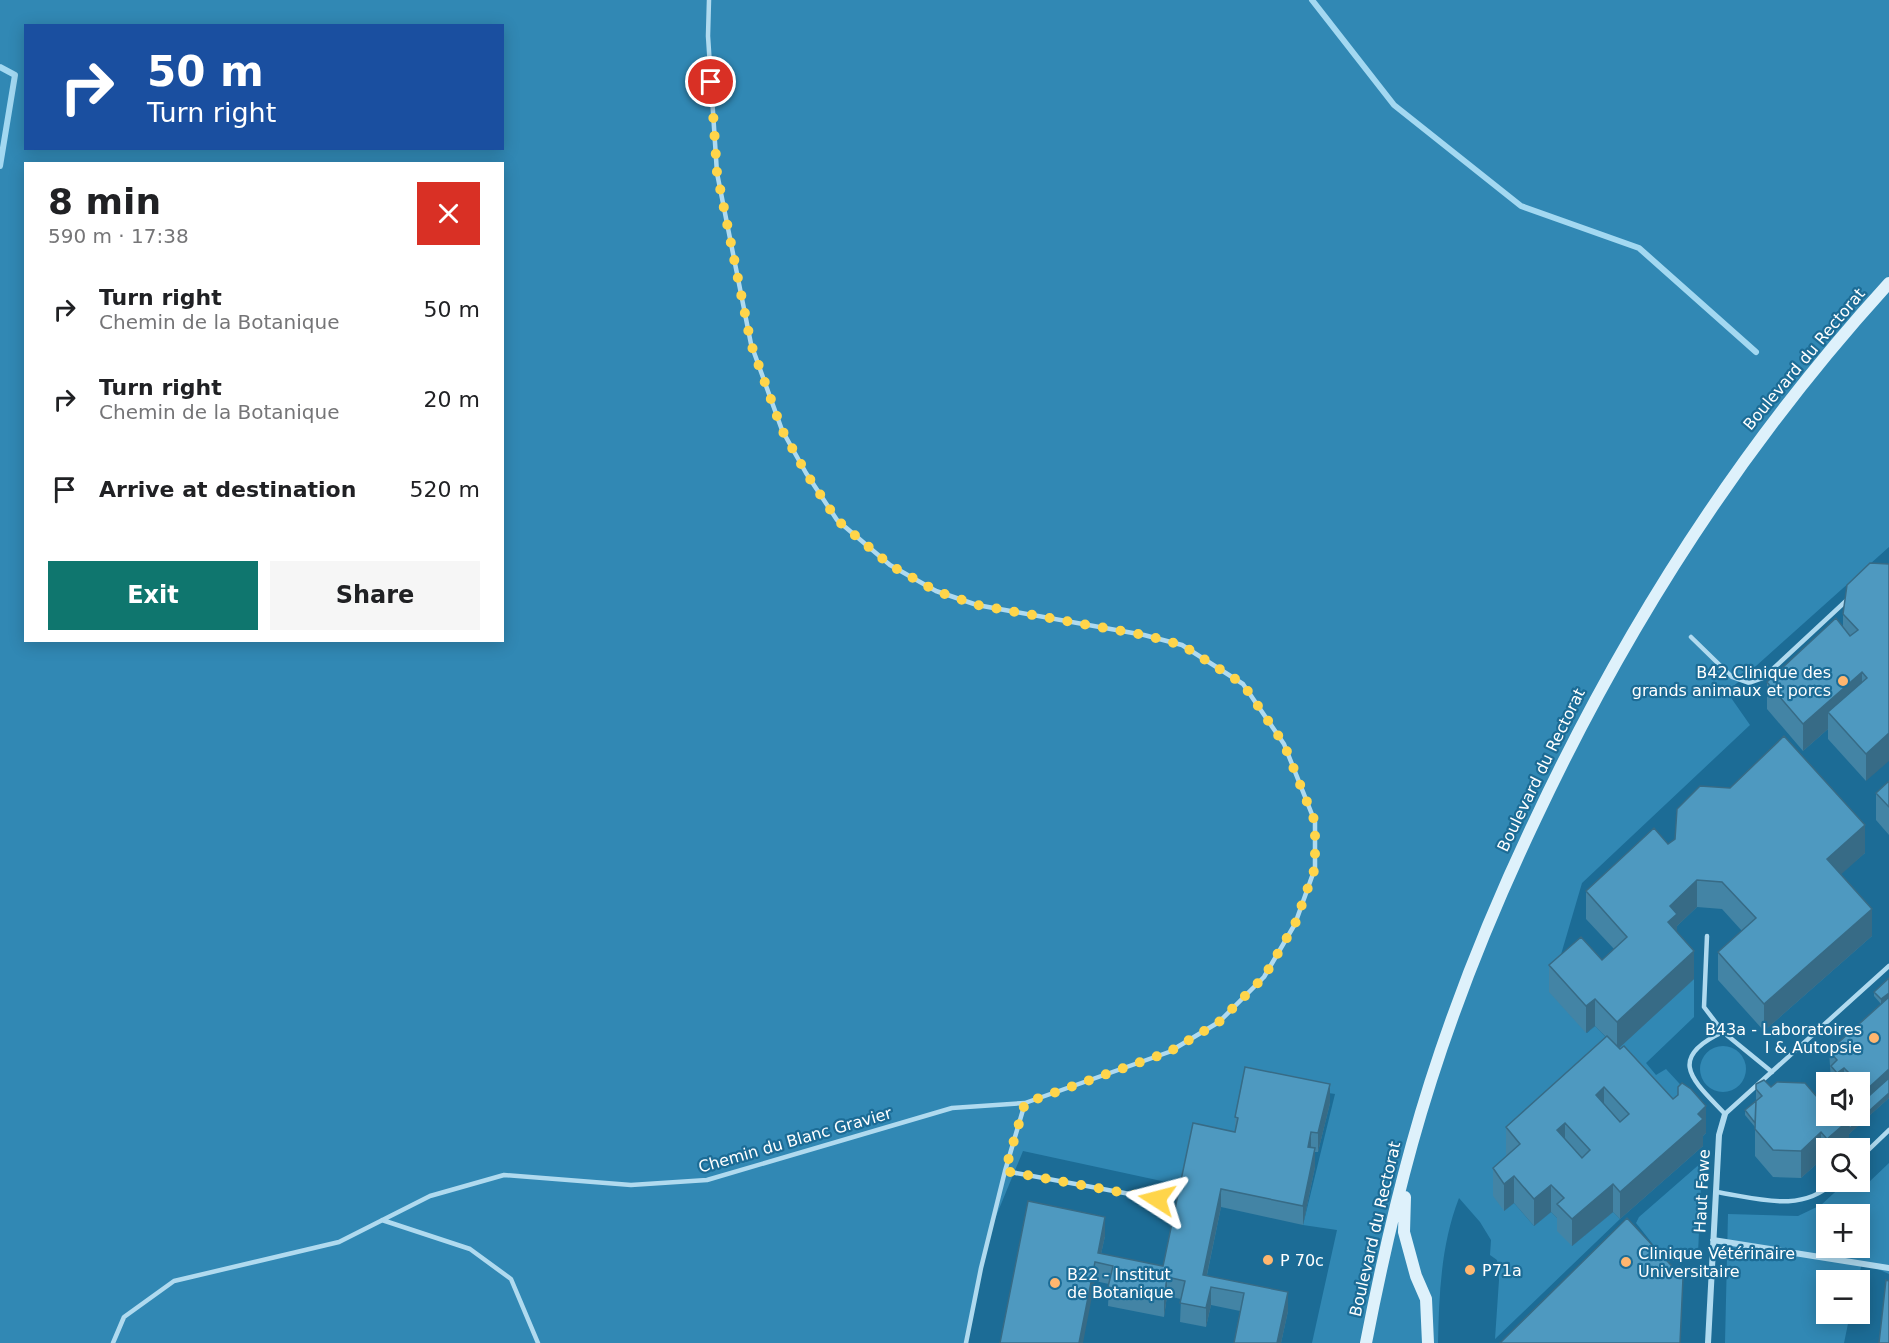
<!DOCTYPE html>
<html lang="en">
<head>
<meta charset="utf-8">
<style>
	:root { --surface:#fff; --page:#f6f6f6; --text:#202124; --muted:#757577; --accent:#0f766e }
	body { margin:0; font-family:"DejaVu Sans",sans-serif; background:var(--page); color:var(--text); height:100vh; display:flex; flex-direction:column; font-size:22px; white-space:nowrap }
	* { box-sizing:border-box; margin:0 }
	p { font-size:20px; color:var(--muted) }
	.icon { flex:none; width:33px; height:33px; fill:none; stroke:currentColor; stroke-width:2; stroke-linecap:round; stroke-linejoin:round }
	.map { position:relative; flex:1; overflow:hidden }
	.sheet { position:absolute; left:24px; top:162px; width:480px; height:480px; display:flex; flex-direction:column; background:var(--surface); border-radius:0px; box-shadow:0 3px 15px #0003 }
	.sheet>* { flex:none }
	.guide { position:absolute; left:24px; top:24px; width:480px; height:126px; border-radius:0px; box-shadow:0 3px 15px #0003; background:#1a4fa0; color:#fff; overflow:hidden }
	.tools { position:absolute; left:1816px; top:1072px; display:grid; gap:12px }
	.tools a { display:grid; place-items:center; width:54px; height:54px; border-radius:0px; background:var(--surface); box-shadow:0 3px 15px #0003; font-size:30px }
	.pin { position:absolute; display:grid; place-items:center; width:51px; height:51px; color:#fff; margin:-26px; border:3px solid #fff; border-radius:50%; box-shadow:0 2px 6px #0007 }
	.me { position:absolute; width:66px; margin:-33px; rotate:279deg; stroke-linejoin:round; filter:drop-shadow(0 0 4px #0008) }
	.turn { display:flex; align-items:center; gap:21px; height:126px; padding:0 24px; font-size:27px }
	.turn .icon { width:78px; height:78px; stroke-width:2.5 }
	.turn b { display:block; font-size:42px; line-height:51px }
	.round { display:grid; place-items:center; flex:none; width:63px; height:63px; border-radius:0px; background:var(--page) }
	.overview { display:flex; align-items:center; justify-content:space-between; height:102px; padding:0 24px }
	h1 { font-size:36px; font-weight:700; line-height:45px }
	.primary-button { display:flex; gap:12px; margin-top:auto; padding:12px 24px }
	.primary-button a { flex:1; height:69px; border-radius:0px; background:var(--accent); color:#fff; font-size:24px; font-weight:700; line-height:69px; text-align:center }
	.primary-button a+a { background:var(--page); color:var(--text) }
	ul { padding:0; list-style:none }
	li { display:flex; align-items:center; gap:18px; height:90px; padding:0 24px }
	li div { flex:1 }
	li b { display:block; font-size:22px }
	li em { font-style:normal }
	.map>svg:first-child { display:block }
</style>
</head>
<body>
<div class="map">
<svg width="1889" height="1343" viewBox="0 0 1889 1343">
	<rect width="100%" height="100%" fill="#1c6c96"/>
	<!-- green -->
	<path fill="#3188b4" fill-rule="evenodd" d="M0,0H1889V547L1727,692L1750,725L1582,883L1550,992L1587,1033L1595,1026L1617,1049L1694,979V1017L1646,1063L1656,1075L1666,1069L1701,1107L1507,1154L1520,1171L1504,1211L1514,1203L1534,1226L1551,1212L1564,1225L1572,1246L1613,1212L1620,1219L1495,1339L1499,1280L1497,1260L1490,1255L1491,1240L1480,1222L1459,1198C1441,1244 1439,1295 1438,1343H1312L1337,1230L1303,1225L1335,1094L1243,1080L1233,1146L1180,1185L1023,1151L987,1238L964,1343H0ZM26,26H502V148H26ZM26,164H502V640H26Z
		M1700 1069a23 23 0 1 1 46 0a23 23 0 1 1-46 0Z
		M1702,1162L1698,1254L1667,1262L1636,1223L1639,1217Z
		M1889,1163V1274L1862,1262L1858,1281H1827V1314H1850L1844,1343H1725L1728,1214L1798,1216L1821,1205L1846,1182H1860V1178L1867,1184ZM1827,1215H1860V1248H1827Z"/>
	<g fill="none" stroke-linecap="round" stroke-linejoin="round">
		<!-- stream -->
		<path stroke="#a3d8f1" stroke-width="6" d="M1312,0L1394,105L1521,206L1639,248L1756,352
			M0,67L15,75L0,166"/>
		<!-- service -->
		<path stroke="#b0daef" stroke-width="4.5" d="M709,0L708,36L717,173L751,344L782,430L806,473L837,520L890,565L936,591L977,605L1144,635L1182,645L1243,684L1284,744L1315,822V868L1295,924L1264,977L1219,1022L1169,1052L1025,1103L1005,1171
			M1691,637L1732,677L1749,683L1763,678L1847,600
			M1707,936L1704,1007L1723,1032
			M1772,1072L1723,1032C1664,1059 1695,1082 1725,1114L1889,966
			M1860,1158L1889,1130
			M1716,1192C1757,1198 1801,1214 1834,1182
			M382,1220L470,1249L511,1279L538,1343
			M113,1343L124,1317L174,1281L339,1242L430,1196L504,1175L631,1185L707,1180L952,1108L1025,1103
			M966,1343L981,1268L1005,1171L1157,1199"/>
		<!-- minor -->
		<path stroke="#b0daef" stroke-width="6" d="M1713,1240L1889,1268
			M1708,1343L1719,1135L1725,1114"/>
		<!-- secondary -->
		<path stroke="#def1fb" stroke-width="12" d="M1405,1197L1404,1232L1416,1276L1426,1299L1428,1343
			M1366,1343C1379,1276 1394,1209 1412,1144C1443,1032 1486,923 1536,818C1628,622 1743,443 1889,283"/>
	</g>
	<!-- wall -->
	<path fill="#4384a5" d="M1870,563L1866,781L1828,739V729L1803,751L1767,709V682L1843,628V614Z
		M1889,781V835L1876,820V793Z
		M1668,844L1865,853L1840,874L1872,936L1764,1031L1718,980V952L1742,931L1722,909L1697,907L1677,926V932L1694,979L1619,1048L1673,1099L1678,1096V1087L1706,1133L1703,1136V1146L1620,1219L1613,1212L1572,1246L1557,1231V1218L1551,1212L1534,1226L1514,1203L1504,1211L1493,1196V1168L1507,1156L1506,1154V1127L1606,1037L1595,1026L1586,1033L1549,992V965L1602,960L1614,949L1586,919V891Z
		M1889,978V1098L1849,1134V1147L1846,1149H1827V1166L1821,1160L1801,1178L1773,1177L1755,1156V1127L1745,1115V1110L1756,1101V1084L1771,1087L1823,1104L1846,1116L1862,1102L1860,1100V1083H1833L1831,1080L1829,1051L1881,1004L1874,996V992Z
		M1330,1103L1318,1152H1315V1167L1303,1225L1221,1207L1207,1275L1288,1311L1281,1343H1234L1240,1311L1211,1305L1206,1327L1180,1322L1181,1299L1167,1296L1164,1317L1108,1306L1109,1284L1095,1281L1000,1343L1105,1236L1101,1254L1163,1266L1235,1132V1117Z"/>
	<!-- shaded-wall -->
	<path fill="#376b86" d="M1862,672V699L1828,712V729L1803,751V724Z
		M1889,733V761L1866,781V754Z
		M1865,825V853L1827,887V859Z
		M1697,880V907L1677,926V941L1668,922L1670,906Z
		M1872,909V936L1764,1031V1004Z
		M1694,951V979L1617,1050V1022Z
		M1889,993V997L1881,1004V999Z
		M1595,999V1026L1586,1033V1006Z
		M1844,1068V1081L1843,1080V1083H1837V1073Z
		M1889,1069V1083L1865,1105V1091Z
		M1330,1084V1103L1318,1152V1133Z
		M1604,1087V1114L1596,1095Z
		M1889,1093V1098L1849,1134V1147L1846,1149H1827V1139L1849,1120Z
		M1706,1106V1133L1703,1136V1146L1620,1219V1192Z
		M1565,1123V1150L1557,1130Z
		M1311,1132V1151L1308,1147Z
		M1821,1132V1160L1801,1178V1151Z
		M1315,1148V1167L1303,1225V1206Z
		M1514,1176V1203L1504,1211V1184Z
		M1613,1184V1212L1572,1246V1219Z
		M1551,1185V1212L1534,1226V1199Z
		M1221,1189V1207L1203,1293V1275Z
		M1105,1217V1236L1099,1263L1098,1253Z
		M1095,1262V1281L1083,1343H1079Z
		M1167,1277V1296L1164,1317V1299Z
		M1211,1287V1305L1206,1327V1308Z
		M1288,1292V1311L1281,1343H1277Z"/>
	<!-- building -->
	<path fill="#4e99c0" stroke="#376b86" stroke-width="1.5" fill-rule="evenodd" d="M1870,563L1889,564V733L1866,754L1828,712L1867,678L1862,672L1803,724L1767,682L1836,618L1850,636L1858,630L1843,614L1847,585Z
		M1784,736L1865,825L1827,859L1872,909L1764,1004L1718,952L1756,918L1722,882L1697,880L1670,906L1677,914L1668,922L1694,951L1617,1022L1595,999L1586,1006L1549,965L1581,937L1602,960L1627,937L1586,891L1654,828L1668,844L1675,839L1677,809L1700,786L1730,788Z
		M1889,781V807L1876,793Z
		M1889,978V993L1881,999L1874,992Z
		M1889,997V1069L1865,1091L1860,1086V1083H1858L1856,1081L1855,1083H1846L1843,1080L1850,1074L1844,1068L1837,1073L1831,1066L1837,1060L1829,1051Z
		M1607,1036L1620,1049L1624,1046L1673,1099L1678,1095V1087L1682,1083L1691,1089L1706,1106L1698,1114L1703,1119L1620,1192L1613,1184L1572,1219L1557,1204L1564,1198L1551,1185L1534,1199L1514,1176L1504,1184L1493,1168L1520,1144L1506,1127ZM1604,1087L1629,1114L1620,1122L1596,1095ZM1565,1123L1590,1150L1582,1158L1557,1130Z
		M1245,1067L1330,1084L1318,1133L1311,1132L1308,1147L1315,1148L1303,1206L1221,1189L1203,1275L1288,1292L1277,1343H1234L1244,1293L1211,1287L1206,1308L1180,1303L1185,1281L1167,1277L1164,1299L1108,1287L1113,1266L1095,1262L1079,1343H1000L1028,1201L1105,1217L1098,1253L1163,1266L1193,1123L1235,1132L1238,1118L1235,1117Z
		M1889,1078V1093L1849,1129V1120L1846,1116H1860V1104Z
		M1764,1080L1771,1087L1777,1082L1805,1083L1823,1104L1827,1100V1116H1845L1849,1120L1827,1139L1821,1132L1801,1151L1773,1150L1755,1129L1756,1101L1762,1096L1756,1089V1084Z
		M1756,1101L1755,1123L1745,1110Z
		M1627,1218L1683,1278L1680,1343H1500Z
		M1886,1280L1889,1281V1343H1879Z"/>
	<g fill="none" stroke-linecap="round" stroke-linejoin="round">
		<!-- route -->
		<path stroke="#ffd54a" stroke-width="10" stroke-dasharray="0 18" d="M711,82L717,173L751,344L782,430L806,473L837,520L890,565L936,591L977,605L1144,635L1182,645L1243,684L1284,744L1315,822V868L1295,924L1264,977L1219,1022L1169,1052L1025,1103L1005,1171L1157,1199"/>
	</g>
	<!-- markers -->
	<g fill="#ffb66f" stroke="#1c6c96" stroke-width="2">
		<circle cx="1843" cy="681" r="6"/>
		<circle cx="1874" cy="1038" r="6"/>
		<circle cx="1268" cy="1260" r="6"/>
		<circle cx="1626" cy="1262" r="6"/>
		<circle cx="1470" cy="1270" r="6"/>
		<circle cx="1055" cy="1283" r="6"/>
	</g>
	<g text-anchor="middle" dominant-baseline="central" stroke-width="4.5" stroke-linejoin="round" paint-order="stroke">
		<!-- street labels -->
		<g font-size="16" fill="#fff" stroke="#1c6c96">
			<text transform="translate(1804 359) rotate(-50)">Boulevard du Rectorat</text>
			<text transform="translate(1541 770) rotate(-64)">Boulevard du Rectorat</text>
			<text transform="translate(795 1140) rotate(-16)">Chemin du Blanc Gravier</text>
			<text transform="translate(1702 1191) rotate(-87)">Haut Fawe</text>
			<text transform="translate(1375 1229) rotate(-77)">Boulevard du Rectorat</text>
		</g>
		<!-- poi labels -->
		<g font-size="16" fill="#fff" stroke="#1c6c96" text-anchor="start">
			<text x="1831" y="672" text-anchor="end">B42 Clinique des<tspan x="1831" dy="18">grands animaux et porcs</tspan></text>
			<text x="1862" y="1029" text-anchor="end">B43a - Laboratoires<tspan x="1862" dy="18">I &amp; Autopsie</tspan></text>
			<text x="1638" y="1253">Clinique Vétérinaire<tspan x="1638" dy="18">Universitaire</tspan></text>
			<text x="1280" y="1260">P 70c</text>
			<text x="1482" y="1270">P71a</text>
			<text x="1067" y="1274">B22 - Institut<tspan x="1067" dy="18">de Botanique</tspan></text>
		</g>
	</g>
</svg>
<div class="tools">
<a><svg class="icon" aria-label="sound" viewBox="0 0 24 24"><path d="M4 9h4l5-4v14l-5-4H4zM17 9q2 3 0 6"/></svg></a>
<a><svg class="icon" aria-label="search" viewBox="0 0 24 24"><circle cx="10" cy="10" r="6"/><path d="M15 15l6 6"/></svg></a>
<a>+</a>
<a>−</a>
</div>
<div class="pin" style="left:711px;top:82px;background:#d93025"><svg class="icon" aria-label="arrive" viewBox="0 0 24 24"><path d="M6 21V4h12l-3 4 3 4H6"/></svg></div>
<svg class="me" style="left:1157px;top:1199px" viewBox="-20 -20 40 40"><path d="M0-17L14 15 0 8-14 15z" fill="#ffd54a" stroke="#fff" stroke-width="4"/></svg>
<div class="guide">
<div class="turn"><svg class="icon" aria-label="right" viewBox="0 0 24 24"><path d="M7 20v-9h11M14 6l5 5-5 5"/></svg><div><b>50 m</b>Turn right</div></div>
</div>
<section class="sheet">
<div class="overview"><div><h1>8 min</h1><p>590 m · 17:38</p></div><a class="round" style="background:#d93025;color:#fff"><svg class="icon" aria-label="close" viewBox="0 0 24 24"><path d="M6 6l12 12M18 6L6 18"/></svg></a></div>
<ul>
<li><svg class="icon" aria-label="right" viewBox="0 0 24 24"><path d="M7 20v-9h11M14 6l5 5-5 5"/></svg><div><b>Turn right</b><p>Chemin de la Botanique</p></div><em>50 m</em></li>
<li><svg class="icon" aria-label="right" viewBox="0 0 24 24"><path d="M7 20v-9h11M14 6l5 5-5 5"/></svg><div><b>Turn right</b><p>Chemin de la Botanique</p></div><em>20 m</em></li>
<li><svg class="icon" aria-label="arrive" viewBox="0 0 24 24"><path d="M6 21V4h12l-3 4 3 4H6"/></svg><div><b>Arrive at destination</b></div><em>520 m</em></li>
</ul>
<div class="primary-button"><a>Exit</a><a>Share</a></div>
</section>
</div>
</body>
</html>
